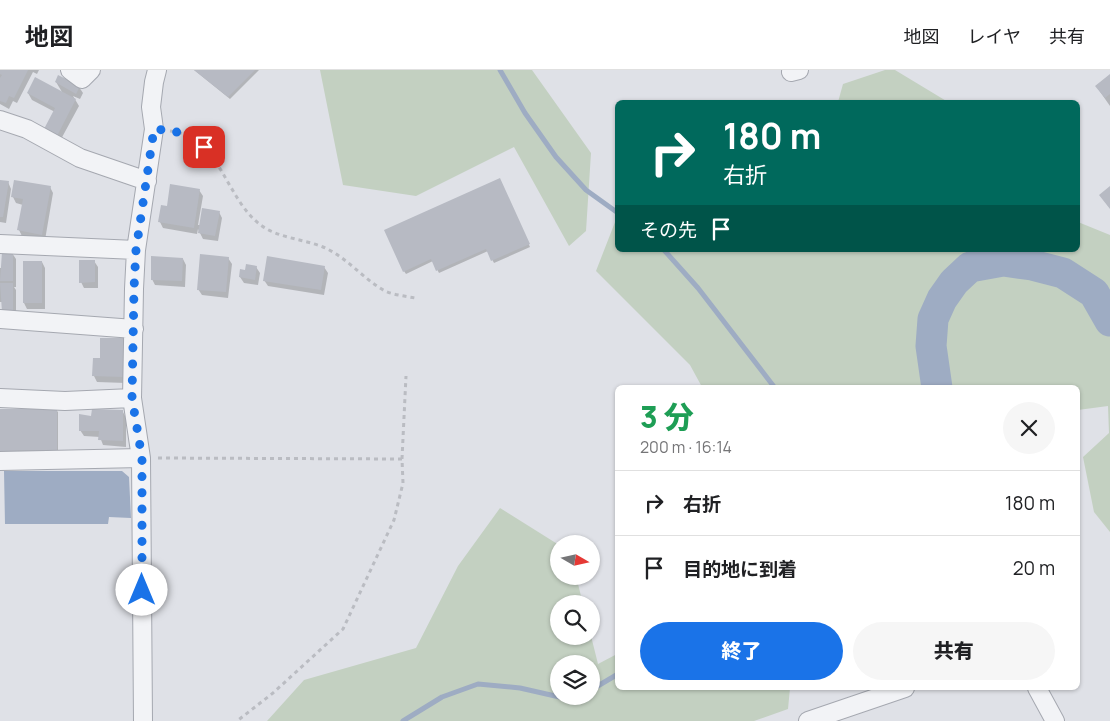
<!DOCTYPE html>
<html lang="ja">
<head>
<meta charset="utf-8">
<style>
	:root { --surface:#fff; --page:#f6f6f6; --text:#202124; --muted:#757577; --line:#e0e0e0; --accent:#1a73e8 }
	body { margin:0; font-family:Manrope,"Noto Sans JP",sans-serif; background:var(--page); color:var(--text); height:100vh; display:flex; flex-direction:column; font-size:19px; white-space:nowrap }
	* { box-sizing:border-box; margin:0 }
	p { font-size:16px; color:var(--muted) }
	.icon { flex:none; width:28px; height:28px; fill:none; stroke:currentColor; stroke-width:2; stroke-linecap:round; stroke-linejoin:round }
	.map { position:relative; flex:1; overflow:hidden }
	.panel { position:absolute; left:615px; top:315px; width:465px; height:305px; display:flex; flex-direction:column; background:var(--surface); border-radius:8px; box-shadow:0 1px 4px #0004 }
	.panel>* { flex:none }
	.guide { position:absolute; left:615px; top:30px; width:465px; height:152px; border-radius:8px; box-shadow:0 1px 4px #0004; background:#00695c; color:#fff; overflow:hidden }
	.needle { width:32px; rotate:99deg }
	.tools { position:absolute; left:550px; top:465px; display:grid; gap:10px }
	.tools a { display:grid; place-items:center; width:50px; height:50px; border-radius:50%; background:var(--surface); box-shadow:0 1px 4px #0004; font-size:25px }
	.pin { position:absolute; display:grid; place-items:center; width:42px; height:42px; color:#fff; margin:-21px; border-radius:10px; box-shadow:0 2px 8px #0006 }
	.me { position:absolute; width:55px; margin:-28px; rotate:0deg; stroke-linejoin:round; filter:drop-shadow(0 0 4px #0008) }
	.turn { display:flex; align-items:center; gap:18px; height:105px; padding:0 25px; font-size:22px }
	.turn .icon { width:65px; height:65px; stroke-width:2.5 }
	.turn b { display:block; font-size:35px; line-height:42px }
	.then { display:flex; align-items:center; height:48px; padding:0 25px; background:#0003; gap:10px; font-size:19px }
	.round { display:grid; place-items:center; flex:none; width:52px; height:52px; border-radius:26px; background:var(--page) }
	.headline { display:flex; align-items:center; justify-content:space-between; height:85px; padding:0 25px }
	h1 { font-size:30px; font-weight:800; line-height:38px; color:#1e9e55 }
	.action { display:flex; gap:10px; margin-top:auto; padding:10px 25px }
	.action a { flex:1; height:58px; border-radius:30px; background:var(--accent); color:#fff; font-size:20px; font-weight:800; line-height:58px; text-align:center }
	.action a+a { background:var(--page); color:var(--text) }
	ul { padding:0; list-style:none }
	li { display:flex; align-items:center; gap:15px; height:65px; padding:0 25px; border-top:1px solid var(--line) }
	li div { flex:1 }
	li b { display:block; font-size:19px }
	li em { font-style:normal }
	header { display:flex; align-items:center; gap:30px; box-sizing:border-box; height:70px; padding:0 25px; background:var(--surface); border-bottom:1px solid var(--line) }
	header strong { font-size:24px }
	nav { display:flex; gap:28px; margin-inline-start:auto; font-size:18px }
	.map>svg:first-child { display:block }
</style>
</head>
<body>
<header>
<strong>地図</strong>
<nav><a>地図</a><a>レイヤ</a><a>共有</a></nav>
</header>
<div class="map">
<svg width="1110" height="651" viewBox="0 0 1110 651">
	<rect width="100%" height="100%" fill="#dfe1e7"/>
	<!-- green -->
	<path fill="#c3d0c1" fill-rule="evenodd" d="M320,0H532L591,83L586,161L569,176L514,77L416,126L343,115Z
		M885,0H895L948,32H838L843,14Z
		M617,147L618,180H1078V152L1110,165V462L1094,442L1083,387L1109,363L1108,336L1078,340V318L702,317L690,295L596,201Z
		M500,438L559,475V506H576L583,534H559V566H591L598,594L617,584L618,618H790L788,639L754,651H267L304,610L416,578L458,496ZM559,594H591V626H559Z"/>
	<!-- water -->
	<path fill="#9eacc3" d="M122,401L129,407L131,448L109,447L108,454H5L4,401Z"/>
	<!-- shadow -->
	<path fill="#0003" d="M0,0H39L37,4L33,2L17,33L13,31L9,39L0,34Z
		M194,0H259L230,29Z
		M1110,5V36L1096,16Z
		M56,12L79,17L83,23L80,29L73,26L79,36L60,71L49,65L55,42L32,30L28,23L62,22Z
		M0,111L8,112L11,119L6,153L0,152Z
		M501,112L530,177L494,193L488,181L439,203L433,191L406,204L404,201Z
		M50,117L53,123L45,170L22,166L19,160L23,135L16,133L13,127Z
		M199,120L203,126L198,155H201L219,142L222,148L218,171L203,169L198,159L197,164L163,158L160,152L168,137Z
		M12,183L16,189V217H14L16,220V248L3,232H0V198H3Z
		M228,188L232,194L228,228L202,225L198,219Z
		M183,189L186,195L185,217L155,215L152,209Z
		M94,191L98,197V218H84L81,212Z
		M42,192L45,198V239H27L24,233Z
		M256,197L260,203L258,215L244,213L240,207L246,201Z
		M324,197L328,203L324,225L268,216L264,210Z
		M123,269L127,275L126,313L97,312L94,306V289L101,290Z
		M0,340H56L58,342V383H1Z
		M123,342L126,348V377L103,375L100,367L84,366L80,360L92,347Z"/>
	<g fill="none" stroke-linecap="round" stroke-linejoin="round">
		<!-- stream -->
		<path stroke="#9eacc3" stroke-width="5" d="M500,0L525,43L556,87L586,120L618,143
			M664,180L698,218L775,318
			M591,620L618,604
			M403,651L442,627L478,614L520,618L564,628L572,626"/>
		<!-- river -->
		<path stroke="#9eacc3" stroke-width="31" d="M937,318L931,276L933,249L942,229L954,212L970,197L1003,191L1032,195L1063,203L1094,223L1110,251"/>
	</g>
	<!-- building -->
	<path fill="#b7bac3" d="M0,0H28L14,28L9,26L6,33L0,31V8L2,5L0,4Z
		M194,0H255L228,27Z
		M1110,4V24L1105,28L1095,16Z
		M58,5L80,16L76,24L55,12Z
		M35,7L76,29L57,66L44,59L55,38L27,23Z
		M500,108L530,174L491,191L486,179L436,201L431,189L403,202L384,160Z
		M0,110L9,111L3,147H0Z
		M14,110L51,116L42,165L17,160L23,129L11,127Z
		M170,114L200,119L194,158L158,152L161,135L167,136Z
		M1110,116V139L1099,125Z
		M202,138L220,141L215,166L198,163Z
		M2,182H13V211H0Z
		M200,184L229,187L226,222L197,220Z
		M151,186L183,188L182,211L151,210Z
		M267,186L325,196L321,220L263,211Z
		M79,190H95V212L79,213Z
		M23,191H42V233H23Z
		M246,194L257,196L255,210L239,207L240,199L245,200Z
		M0,213H13V242H2Z
		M100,268H124L123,307L92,306L93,288H100Z
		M0,339H57V380L0,381Z
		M92,339L123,340V371L98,370L99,361H79V344L91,346Z"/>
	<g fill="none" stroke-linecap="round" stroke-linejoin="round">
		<!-- minor casing -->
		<g stroke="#a5a8b0" stroke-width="20">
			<path id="minor" d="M70,0L82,9L91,0
				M791,2L799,0
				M0,50L27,59L80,88L147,111
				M0,174L136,180
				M0,249L134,259
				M0,328L65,331L132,328
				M0,391L141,388
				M1037,618L1055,651
				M143,651L141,388L132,328L134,219L136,180L154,59L151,37L154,12L157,0
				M808,651L905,618"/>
		</g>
		<!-- path -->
		<path stroke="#babcc2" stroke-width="3" stroke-dasharray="4 4" stroke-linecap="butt" d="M170,61C221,66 225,130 262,156C279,168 303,169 323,177C347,187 363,209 385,221C394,225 405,226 415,228
			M158,388L402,389L403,413L394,450L343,559L273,623L237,651
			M402,389L406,306"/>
		<!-- minor -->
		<use href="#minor" stroke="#f2f3f6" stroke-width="18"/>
	</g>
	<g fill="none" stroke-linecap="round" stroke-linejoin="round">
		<!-- route -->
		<path stroke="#1a73e8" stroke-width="9" stroke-dasharray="0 16.2" d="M142,520V388L132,328L134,219L136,180L154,59C175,61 187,62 204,77"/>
	</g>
</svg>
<div class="tools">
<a><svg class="needle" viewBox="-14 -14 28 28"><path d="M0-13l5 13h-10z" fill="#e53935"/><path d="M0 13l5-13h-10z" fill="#757577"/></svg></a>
<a><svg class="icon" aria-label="search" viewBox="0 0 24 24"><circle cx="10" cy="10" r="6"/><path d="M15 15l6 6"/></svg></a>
<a><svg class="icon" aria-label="layers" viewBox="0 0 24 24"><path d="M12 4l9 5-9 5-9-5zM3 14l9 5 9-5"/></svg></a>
</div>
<div class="pin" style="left:204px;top:77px;background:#d93025"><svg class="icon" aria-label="arrive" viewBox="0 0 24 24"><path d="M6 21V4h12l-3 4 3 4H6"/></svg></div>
<svg class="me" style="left:142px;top:520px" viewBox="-20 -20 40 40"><circle r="19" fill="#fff"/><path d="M0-13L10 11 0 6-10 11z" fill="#1a73e8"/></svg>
<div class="guide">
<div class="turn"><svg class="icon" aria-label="right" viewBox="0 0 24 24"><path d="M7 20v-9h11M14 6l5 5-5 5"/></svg><div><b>180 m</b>右折</div></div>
<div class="then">その先<svg class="icon" aria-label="arrive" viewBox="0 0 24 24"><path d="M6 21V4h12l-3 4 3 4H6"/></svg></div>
</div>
<section class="panel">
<div class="headline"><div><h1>3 分</h1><p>200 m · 16:14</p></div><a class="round"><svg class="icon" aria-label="close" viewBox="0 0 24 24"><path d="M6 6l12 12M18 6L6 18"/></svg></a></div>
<ul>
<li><svg class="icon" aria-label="right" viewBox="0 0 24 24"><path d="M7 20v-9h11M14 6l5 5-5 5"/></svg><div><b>右折</b></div><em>180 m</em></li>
<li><svg class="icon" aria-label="arrive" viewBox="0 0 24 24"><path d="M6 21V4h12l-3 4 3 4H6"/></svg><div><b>目的地に到着</b></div><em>20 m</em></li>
</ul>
<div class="action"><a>終了</a><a>共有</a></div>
</section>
</div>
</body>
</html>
